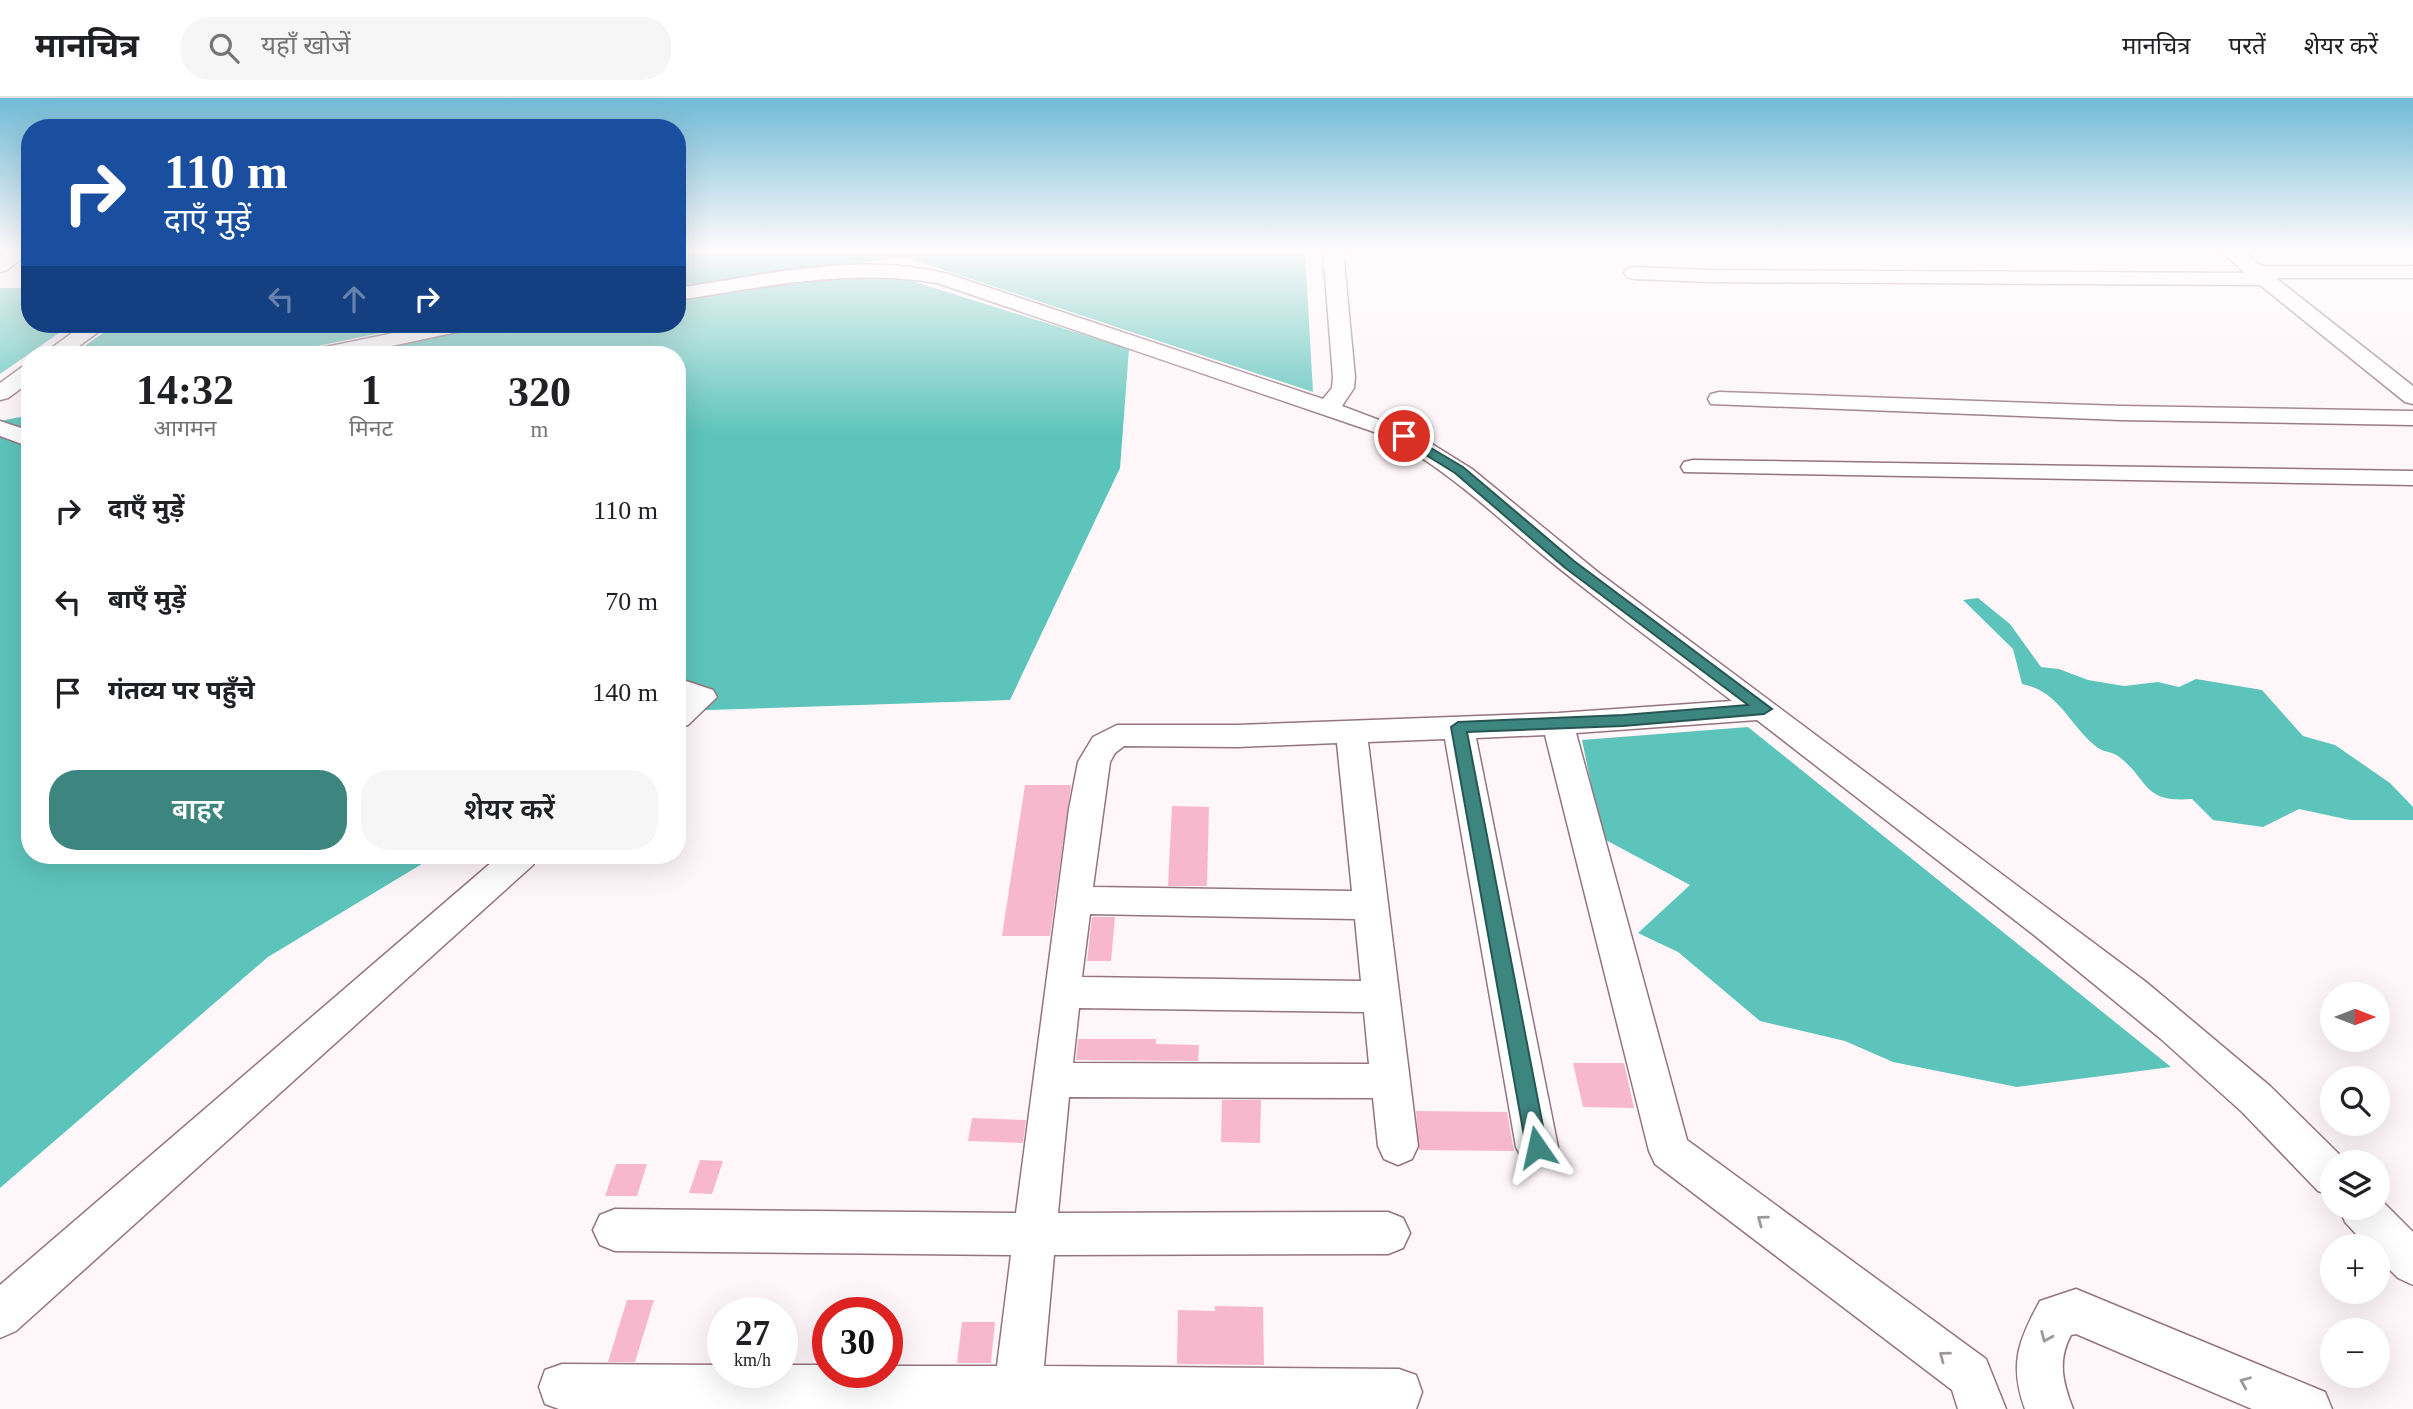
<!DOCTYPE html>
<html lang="hi">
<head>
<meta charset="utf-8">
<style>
	:root { --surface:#fff; --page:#f6f6f6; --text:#202124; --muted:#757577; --line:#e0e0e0; --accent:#3d857f }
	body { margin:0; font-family:"Times New Roman","Noto Sans Devanagari",serif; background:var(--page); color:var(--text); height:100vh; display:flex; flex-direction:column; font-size:26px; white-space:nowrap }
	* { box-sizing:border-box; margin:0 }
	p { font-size:23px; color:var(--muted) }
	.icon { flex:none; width:38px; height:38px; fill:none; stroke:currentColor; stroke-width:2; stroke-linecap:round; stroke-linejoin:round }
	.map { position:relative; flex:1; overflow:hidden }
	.panel { position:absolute; left:21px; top:248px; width:665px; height:518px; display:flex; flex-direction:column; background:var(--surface); border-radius:28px; box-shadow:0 7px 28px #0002 }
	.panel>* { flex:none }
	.hud { position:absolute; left:21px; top:21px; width:665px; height:214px; border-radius:28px; box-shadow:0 7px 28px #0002; background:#1a4fa0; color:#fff; overflow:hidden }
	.needle { width:46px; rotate:90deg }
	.buttons { position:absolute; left:2320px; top:884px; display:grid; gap:14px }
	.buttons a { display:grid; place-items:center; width:70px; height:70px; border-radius:50%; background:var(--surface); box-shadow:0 7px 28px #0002; font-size:35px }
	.speed { position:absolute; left:707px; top:1199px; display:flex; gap:14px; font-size:35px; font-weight:700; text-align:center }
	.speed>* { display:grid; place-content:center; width:91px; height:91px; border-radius:50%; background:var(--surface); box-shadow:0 7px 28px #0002; line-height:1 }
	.speed small { font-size:18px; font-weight:400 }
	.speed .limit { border:10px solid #d22; background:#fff; color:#111 }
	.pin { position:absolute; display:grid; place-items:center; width:60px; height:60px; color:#fff; margin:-30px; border:4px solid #fff; border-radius:50%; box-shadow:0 2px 7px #0007 }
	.me { position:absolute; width:77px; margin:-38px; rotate:349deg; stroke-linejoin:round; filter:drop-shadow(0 0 5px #0008) }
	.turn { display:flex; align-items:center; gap:24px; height:147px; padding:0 28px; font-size:32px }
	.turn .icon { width:91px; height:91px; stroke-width:2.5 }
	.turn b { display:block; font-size:49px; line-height:60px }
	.lanes { display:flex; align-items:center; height:66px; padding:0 28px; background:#0003; justify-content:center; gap:35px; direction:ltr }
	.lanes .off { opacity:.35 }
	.eta { display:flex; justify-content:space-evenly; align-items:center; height:119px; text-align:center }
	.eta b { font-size:42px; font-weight:600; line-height:49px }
	.primary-button { display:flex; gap:14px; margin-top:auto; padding:14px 28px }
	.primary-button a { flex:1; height:80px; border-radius:28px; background:var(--accent); color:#fff; font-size:28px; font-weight:600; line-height:80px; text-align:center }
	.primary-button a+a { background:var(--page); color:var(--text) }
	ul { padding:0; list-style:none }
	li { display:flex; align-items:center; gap:21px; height:91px; padding:0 28px }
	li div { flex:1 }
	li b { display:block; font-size:26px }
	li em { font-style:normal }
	header { display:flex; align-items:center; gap:42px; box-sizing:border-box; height:98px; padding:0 35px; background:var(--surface); border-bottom:2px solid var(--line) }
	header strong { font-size:33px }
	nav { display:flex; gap:38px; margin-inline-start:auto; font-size:24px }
	.search { width:490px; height:63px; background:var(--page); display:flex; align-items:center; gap:18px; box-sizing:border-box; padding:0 24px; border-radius:28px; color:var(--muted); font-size:26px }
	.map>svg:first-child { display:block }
</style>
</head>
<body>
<header>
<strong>मानचित्र</strong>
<div class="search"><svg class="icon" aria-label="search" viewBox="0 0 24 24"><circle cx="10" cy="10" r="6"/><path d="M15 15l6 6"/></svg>यहाँ खोजें</div>
<nav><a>मानचित्र</a><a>परतें</a><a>शेयर करें</a></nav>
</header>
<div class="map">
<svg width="2413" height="1311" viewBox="0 0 2413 1311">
	<rect width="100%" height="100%" fill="#fef6f9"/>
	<!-- water -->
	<path fill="#5dc4bc" d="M677,153H1305L1313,294L905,159L677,188Z
		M874,171L1129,251L1120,370L1010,602L677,613V257H316L466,226H677V197Z
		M0,190H30V226H72L0,276Z
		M116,226H423L275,257H72Z
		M30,317V758H435L268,859L0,1090V323Z
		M1978,500L2010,526L2041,569L2059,571L2088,582L2124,588L2158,584L2179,589L2196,581L2262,592L2303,638L2335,647L2390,685L2413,709V722H2350L2299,711L2263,729L2213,722L2192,701C2141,705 2150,682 2118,658C2113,654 2104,654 2098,650C2070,629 2060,593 2022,586L2013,551L1963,502Z
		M1748,629L2171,969L2017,989L1893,964L1845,943L1760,923L1678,854L1638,835L1690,787L1602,740L1582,642Z"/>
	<!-- building -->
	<path fill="#f7b8ce" d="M1025,687H1071L1050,838H1002Z
		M1172,708L1209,709L1207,788H1168Z
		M1092,819H1115L1111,863H1087Z
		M1078,941H1156V946L1199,947L1198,963L1076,962Z
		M1573,965H1624L1634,1010L1583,1009Z
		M1222,1002H1261L1260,1045L1221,1044Z
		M1416,1013L1507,1014L1514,1053L1419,1052Z
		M972,1020L1026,1022L1023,1045L968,1043Z
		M700,1062L723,1063L712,1096L689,1095Z
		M616,1066H647L637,1098H605Z
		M627,1202H654L635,1264H608Z
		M1215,1208L1263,1209L1264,1267L1177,1266L1178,1212L1215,1213Z
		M962,1224H995L991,1265H957Z"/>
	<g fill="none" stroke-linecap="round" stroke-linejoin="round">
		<!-- street casing -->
		<g stroke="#95747f" stroke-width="3">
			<path id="street" d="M8,153H30V154L7,172L0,174V159Z
				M1323,153H1343L1355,279L1354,290L1342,308L1416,336L1472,371L1599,475L2146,884L2270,988L2347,1064H2333V1098L2318,1093L2242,1014L2161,941L2034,837L1757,622L1576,635L1687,1042L1986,1261L2006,1311H1958L1952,1292L1655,1066L1649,1053L1545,637L1476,640L1558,1049L1551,1062L1537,1068L1523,1062L1516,1049L1445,641L1368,644L1418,1048L1412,1061L1398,1067L1384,1061L1378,1048L1373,1000L1069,999L1058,1115L1388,1114L1403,1120L1410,1135L1403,1150L1388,1156L1054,1157L1044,1268L1399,1271L1416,1277L1422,1294L1416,1311H559L545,1306L539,1289L545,1272L562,1266L723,1267V1274H782V1267H828V1274H887V1268H997L1011,1157L615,1153L600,1147L593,1132L600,1117L615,1111L1016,1115L1069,711L1078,664L1093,639L1117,627H1237L1558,615L1732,603C1671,556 1609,511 1550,463C1495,418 1445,368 1380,336L937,185C849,170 764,189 677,202V190C767,177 858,153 948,176L1323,301L1332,290L1333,279ZM1337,645L1352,793L1093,789L1110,664L1115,655L1124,648L1237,649ZM1090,816L1355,821L1361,883L1082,879ZM1079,910L1364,914L1369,966L1073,965Z
				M2221,153H2243L2261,168H2413V180H2276L2413,288V306L2405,304L2260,187L1710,184L1634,181L1627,179L1624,175L1627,171L1634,169L1710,172L2245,175Z
				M84,226H109L67,257H42Z
				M437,226H477L473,230L466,232L350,257H310L313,252L321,250Z
				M30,267V284L8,300L0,302V285L22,269Z
				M1719,294L2121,308L2413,313V327L2121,322L1711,306L1708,301L1711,296Z
				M0,323L30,333V349L0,338Z
				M1693,362L2413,373V387L1684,374L1681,369L1684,364Z
				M677,580L713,592L717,599L688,627L677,630Z
				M499,758H538L533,767L16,1233L0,1240V1187Z
				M2378,1099L2413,1134V1187L2398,1180L2378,1160V1148H2367L2345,1124L2339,1110H2378Z
				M2076,1191L2325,1294L2332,1311H2252L2076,1236L2071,1237C2057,1263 2063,1285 2073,1311H2025C2009,1267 2018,1243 2040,1203Z"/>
		</g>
		<!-- street -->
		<use href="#street" fill="#fff" fill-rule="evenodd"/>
	</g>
	<!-- one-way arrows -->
	<defs><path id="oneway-chevron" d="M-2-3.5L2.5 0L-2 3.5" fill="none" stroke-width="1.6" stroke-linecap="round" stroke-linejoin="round" transform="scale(1.75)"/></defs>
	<g stroke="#9d9899">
		<use href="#oneway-chevron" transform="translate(1762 1122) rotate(-143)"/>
		<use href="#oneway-chevron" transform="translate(2046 1239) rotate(113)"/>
		<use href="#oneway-chevron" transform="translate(1944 1258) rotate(-143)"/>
		<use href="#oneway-chevron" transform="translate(2245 1284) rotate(-157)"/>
	</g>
	<!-- sky -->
	<linearGradient id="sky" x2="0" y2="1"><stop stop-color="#70bad6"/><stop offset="0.45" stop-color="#fffbfc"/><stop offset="1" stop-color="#fffbfc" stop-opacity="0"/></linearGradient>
	<rect width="2413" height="337" fill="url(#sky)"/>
	<!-- route -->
	<path fill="#3d857f" stroke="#285653" stroke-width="2" d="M1404,334L1463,369L1574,463L1772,611L1764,616L1623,628L1467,634L1547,1049L1544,1056L1537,1059L1530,1056L1526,1049L1451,629L1458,624L1623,617L1748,607L1564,469L1455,375L1400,341V336Z"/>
</svg>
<div class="buttons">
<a><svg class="needle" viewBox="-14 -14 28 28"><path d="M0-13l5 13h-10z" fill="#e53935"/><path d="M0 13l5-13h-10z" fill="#757577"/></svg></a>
<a><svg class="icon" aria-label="search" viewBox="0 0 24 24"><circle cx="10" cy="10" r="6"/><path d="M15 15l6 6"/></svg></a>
<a><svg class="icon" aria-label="layers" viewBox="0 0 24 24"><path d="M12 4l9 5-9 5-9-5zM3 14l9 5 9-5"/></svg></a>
<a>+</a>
<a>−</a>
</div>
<div class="speed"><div>27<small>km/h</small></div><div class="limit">30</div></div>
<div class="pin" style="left:1404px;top:338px;background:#d93025"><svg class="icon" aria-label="arrive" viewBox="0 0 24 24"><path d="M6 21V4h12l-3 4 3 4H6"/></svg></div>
<svg class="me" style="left:1537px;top:1049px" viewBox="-20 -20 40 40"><path d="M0-17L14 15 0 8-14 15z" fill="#3d857f" stroke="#fff" stroke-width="4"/></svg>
<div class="hud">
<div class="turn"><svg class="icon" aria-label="right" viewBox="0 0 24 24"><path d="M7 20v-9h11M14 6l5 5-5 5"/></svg><div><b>110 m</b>दाएँ मुड़ें</div></div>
<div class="lanes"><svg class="icon off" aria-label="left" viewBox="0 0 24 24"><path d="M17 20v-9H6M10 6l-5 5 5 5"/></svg><svg class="icon off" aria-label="ahead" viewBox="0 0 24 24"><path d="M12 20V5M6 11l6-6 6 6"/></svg><svg class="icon" aria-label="right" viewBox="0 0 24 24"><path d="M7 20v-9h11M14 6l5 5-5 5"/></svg></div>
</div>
<section class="panel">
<div class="eta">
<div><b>14:32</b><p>आगमन</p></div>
<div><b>1</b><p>मिनट</p></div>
<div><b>320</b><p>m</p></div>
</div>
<ul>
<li><svg class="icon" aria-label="right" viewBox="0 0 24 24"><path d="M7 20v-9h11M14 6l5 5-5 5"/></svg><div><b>दाएँ मुड़ें</b></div><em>110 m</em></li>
<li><svg class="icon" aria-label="left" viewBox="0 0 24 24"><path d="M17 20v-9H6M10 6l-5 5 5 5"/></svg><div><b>बाएँ मुड़ें</b></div><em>70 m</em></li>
<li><svg class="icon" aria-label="arrive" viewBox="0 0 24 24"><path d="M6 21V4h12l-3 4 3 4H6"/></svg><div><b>गंतव्य पर पहुँचे</b></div><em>140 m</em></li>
</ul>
<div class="primary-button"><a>बाहर</a><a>शेयर करें</a></div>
</section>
</div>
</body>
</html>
